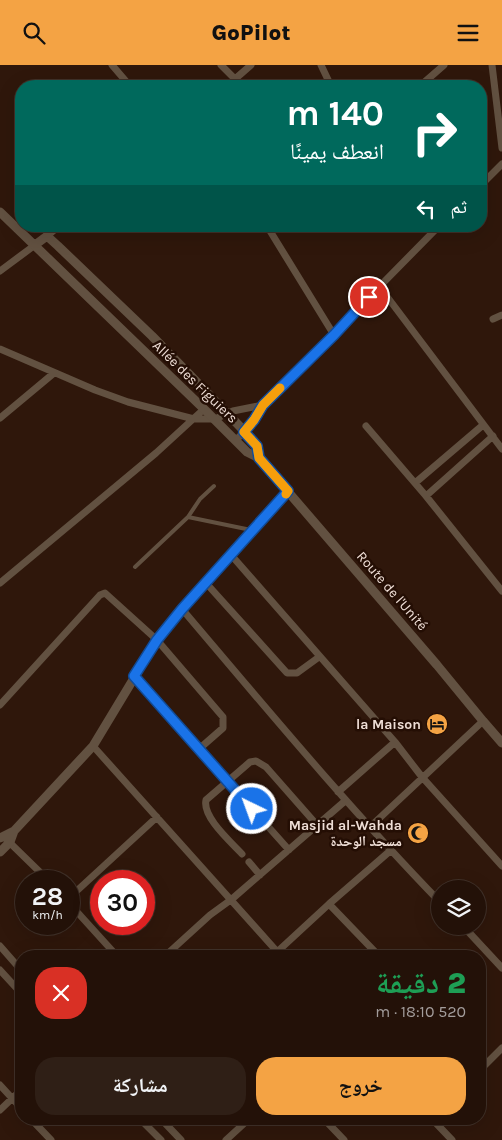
<!DOCTYPE html>
<html lang="ar">
<head>
<meta charset="utf-8">
<style>
	:root { --surface:#231108; --page:#2f1f16; --text:#f1f3f6; --muted:#a39d9c; --line:#403129; --accent:#f4a344 }
	body { margin:0; font-family:Karla,"Noto Naskh Arabic",sans-serif; background:var(--page); color:var(--text); direction:rtl; height:100vh; display:flex; flex-direction:column; font-size:19px; white-space:nowrap }
	* { box-sizing:border-box; margin:0 }
	p { font-size:16px; color:var(--muted) }
	.icon { flex:none; width:28px; height:28px; fill:none; stroke:currentColor; stroke-width:2; stroke-linecap:round; stroke-linejoin:round }
	.map { position:relative; flex:1; overflow:hidden; direction:ltr }
	.panel { position:absolute; left:15px; top:885px; width:471px; height:175px; display:flex; flex-direction:column; background:var(--surface); border-radius:20px; box-shadow:0 5px 20px #0002,0 0 0 1px var(--line); direction:rtl }
	.panel>* { flex:none }
	.banner { position:absolute; left:15px; top:15px; width:472px; height:152px; border-radius:20px; box-shadow:0 5px 20px #0002,0 0 0 1px var(--line); direction:rtl; background:#00695c; color:#fff; overflow:hidden }
	.fabs { position:absolute; left:431px; top:815px; display:grid; gap:10px }
	.fabs a { display:grid; place-items:center; width:55px; height:55px; border-radius:50%; background:var(--surface); box-shadow:0 5px 20px #0002,0 0 0 1px var(--line); font-size:25px }
	.speed { position:absolute; left:15px; top:805px; display:flex; gap:10px; font-size:25px; font-weight:700; text-align:center }
	.speed>* { display:grid; place-content:center; width:65px; height:65px; border-radius:50%; background:var(--surface); box-shadow:0 5px 20px #0002,0 0 0 1px var(--line); line-height:1 }
	.speed small { font-size:12px; font-weight:400 }
	.speed .limit { border:8px solid #d22; background:#fff; color:#111 }
	.pin { position:absolute; display:grid; place-items:center; width:42px; height:42px; color:#fff; margin:-21px; border:2px solid #fff; border-radius:50%; box-shadow:0 1px 5px #0007 }
	.me { position:absolute; width:55px; margin:-28px; rotate:318deg; stroke-linejoin:round; filter:drop-shadow(0 0 4px #0008) }
	.turn { display:flex; align-items:center; gap:18px; height:105px; padding:0 20px; font-size:22px }
	.turn .icon { width:65px; height:65px; stroke-width:2.5 }
	.turn b { display:block; font-size:35px; line-height:42px }
	.then { display:flex; align-items:center; height:48px; padding:0 20px; background:#0003; gap:10px; font-size:19px }
	.round { display:grid; place-items:center; flex:none; width:52px; height:52px; border-radius:20px; background:var(--page) }
	.summary { display:flex; align-items:center; justify-content:space-between; height:85px; padding:0 20px }
	h1 { font-size:30px; font-weight:800; line-height:38px; color:#1e9e55 }
	.primary-button { display:flex; gap:10px; margin-top:auto; padding:10px 20px }
	.primary-button a { flex:1; height:58px; border-radius:20px; background:var(--accent); color:#111; font-size:20px; font-weight:800; line-height:58px; text-align:center }
	.primary-button a+a { background:var(--page); color:var(--text) }
	header { display:flex; justify-content:space-between; align-items:center; height:65px; padding:0 20px; background:var(--accent); color:#111; font-size:22px; font-weight:800 }
	.map>svg:first-child { display:block }
</style>
</head>
<body>
<header><svg class="icon" aria-label="menu" viewBox="0 0 24 24"><path d="M4 6h16M4 12h16M4 18h16"/></svg>GoPilot<svg class="icon" aria-label="search" viewBox="0 0 24 24"><circle cx="10" cy="10" r="6"/><path d="M15 15l6 6"/></svg></header>
<div class="map">
<svg width="502" height="1075" viewBox="0 0 502 1075">
	<rect width="100%" height="100%" fill="#2f170b"/>
	<g fill="none" stroke-linecap="round" stroke-linejoin="round">
		<!-- service -->
		<path stroke="#625141" stroke-width="4" d="M214,421L200,434L188,452L251,465
			M135,502L188,452"/>
		<!-- minor -->
		<path stroke="#625141" stroke-width="7" d="M112,0L130,21
			M221,0L235,14
			M321,0L331,21
			M492,0L502,83
			M227,21L251,0
			M420,21L444,0
			M481,120L502,99
			M267,161L334,270
			M47,171L59,161
			M0,206L35,180
			M379,221L502,384
			M493,254L502,250
			M0,284L95,325L128,337L194,354H215L233,346L263,340
			M0,353L54,308
			M366,361L426,431L502,526
			M236,375L250,361L263,340L439,161
			M415,418L483,360
			M426,431L493,371
			M232,491L395,677L422,712L502,801
			M0,518L156,388L204,344
			M206,518L287,608H297L319,592
			M182,544C266,643 349,743 440,837
			M134,611L289,785
			M0,640L100,530L105,528L157,575L223,652V663L199,684
			M93,681L281,891
			M338,727L395,677
			M370,762L483,656
			M6,774L49,816
			M242,789C231,777 202,752 206,735L250,697L256,696L266,702L317,760
			M249,797L260,810
			M69,833L157,752
			M69,838L117,891
			M329,839L379,891
			M463,861L502,903
			M0,881L21,905
			M277,887L329,839L390,786
			M165,891L210,850L232,834L345,736
			M0,905L21,928
			M480,1005L502,983
			M0,1020L21,1043
			M0,1045L21,1025
			M31,1054L51,1075
			M140,1054L161,1075
			M161,1054L181,1075
			M324,1054L344,1075
			M432,1054L452,1075
			M226,1075L249,1054"/>
		<!-- tertiary -->
		<path stroke="#625141" stroke-width="9" d="M0,147L204,344L247,387L259,393L437,600L483,656L502,678
			M35,180L47,171L58,181L152,271L254,376L257,381L259,393
			M0,773L14,766
			M0,787L10,777L14,766L93,681L157,575L182,544L288,426"/>
	</g>
	<g fill="none" stroke-linecap="round" stroke-linejoin="round">
		<!-- route casing -->
		<g stroke="#114b97" stroke-width="12">
			<path id="route" d="M252,744L134,611L157,575L182,544L288,426L259,393L257,381L244,367L254,355L263,340L334,270L369,232"/>
		</g>
		<!-- route -->
		<use href="#route" stroke="#1a73e8" stroke-width="9"/>
		<!-- slow -->
		<path stroke="#f59e0b" stroke-width="9" d="M280,323L263,340L254,355L244,367L257,381L259,393L288,426L286,429"/>
	</g>
	<!-- icons -->
	<defs>
		<g id="hotel-disc" transform="scale(1.125)"><circle r="9.5" fill="#f4a344" stroke="#240e04"/><path d="M-6-4.5h1.5V1H6V5H4.5V3h-9V5H-6ZM-4 0a1.8 1.8 0 1 1 3.6 0ZM.5 0V-2.5h3Q6-2.5 6 0Z" fill="#111"/></g>
		<g id="mosque-disc" transform="scale(1.125)"><circle r="9.5" fill="#f4a344" stroke="#240e04"/><path d="M3.5-4.9A6 6 0 1 0 3.5 4.9A5 5 0 1 1 3.5-4.9Z" fill="#111"/></g>
	</defs>
	<g fill-rule="evenodd">
		<use href="#hotel-disc" x="437" y="659"/>
		<use href="#mosque-disc" x="418" y="768"/>
	</g>
	<g text-anchor="middle" dominant-baseline="central" stroke-width="5" stroke-linejoin="round" paint-order="stroke">
		<!-- street labels -->
		<g font-size="14" fill="#efded6" stroke="#240e04">
			<text transform="translate(195 317) rotate(44)">Allée des Figuiers</text>
			<text transform="translate(392 526) rotate(49)">Route de l'Unité</text>
		</g>
		<!-- poi labels -->
		<g font-size="14" font-weight="bold" fill="#efded6" stroke="#240e04" text-anchor="end">
			<text x="421" y="659">la Maison</text>
			<text x="402" y="760">Masjid al-Wahda<tspan x="402" dy="16">مسجد الوحدة</tspan></text>
		</g>
	</g>
</svg>
<div class="fabs">
<a><svg class="icon" aria-label="layers" viewBox="0 0 24 24"><path d="M12 4l9 5-9 5-9-5zM3 14l9 5 9-5"/></svg></a>
</div>
<div class="speed"><div>28<small>km/h</small></div><div class="limit">30</div></div>
<div class="pin" style="left:369px;top:232px;background:#d93025"><svg class="icon" aria-label="arrive" viewBox="0 0 24 24"><path d="M6 21V4h12l-3 4 3 4H6"/></svg></div>
<svg class="me" style="left:252px;top:744px" viewBox="-20 -20 40 40"><circle r="17" fill="#1a73e8" stroke="#fff" stroke-width="3"/><path d="M0-11L8 9 0 5-8 9z" fill="#fff"/></svg>
<div class="banner">
<div class="turn"><svg class="icon" aria-label="right" viewBox="0 0 24 24"><path d="M7 20v-9h11M14 6l5 5-5 5"/></svg><div><b>140 m</b>انعطف يمينًا</div></div>
<div class="then">ثم<svg class="icon" aria-label="left" viewBox="0 0 24 24"><path d="M17 20v-9H6M10 6l-5 5 5 5"/></svg></div>
</div>
<section class="panel">
<div class="summary"><div><h1>2 دقيقة</h1><p>520 m · 18:10</p></div><a class="round" style="background:#d93025;color:#fff"><svg class="icon" aria-label="close" viewBox="0 0 24 24"><path d="M6 6l12 12M18 6L6 18"/></svg></a></div>
<div class="primary-button"><a>خروج</a><a>مشاركة</a></div>
</section>
</div>
</body>
</html>
